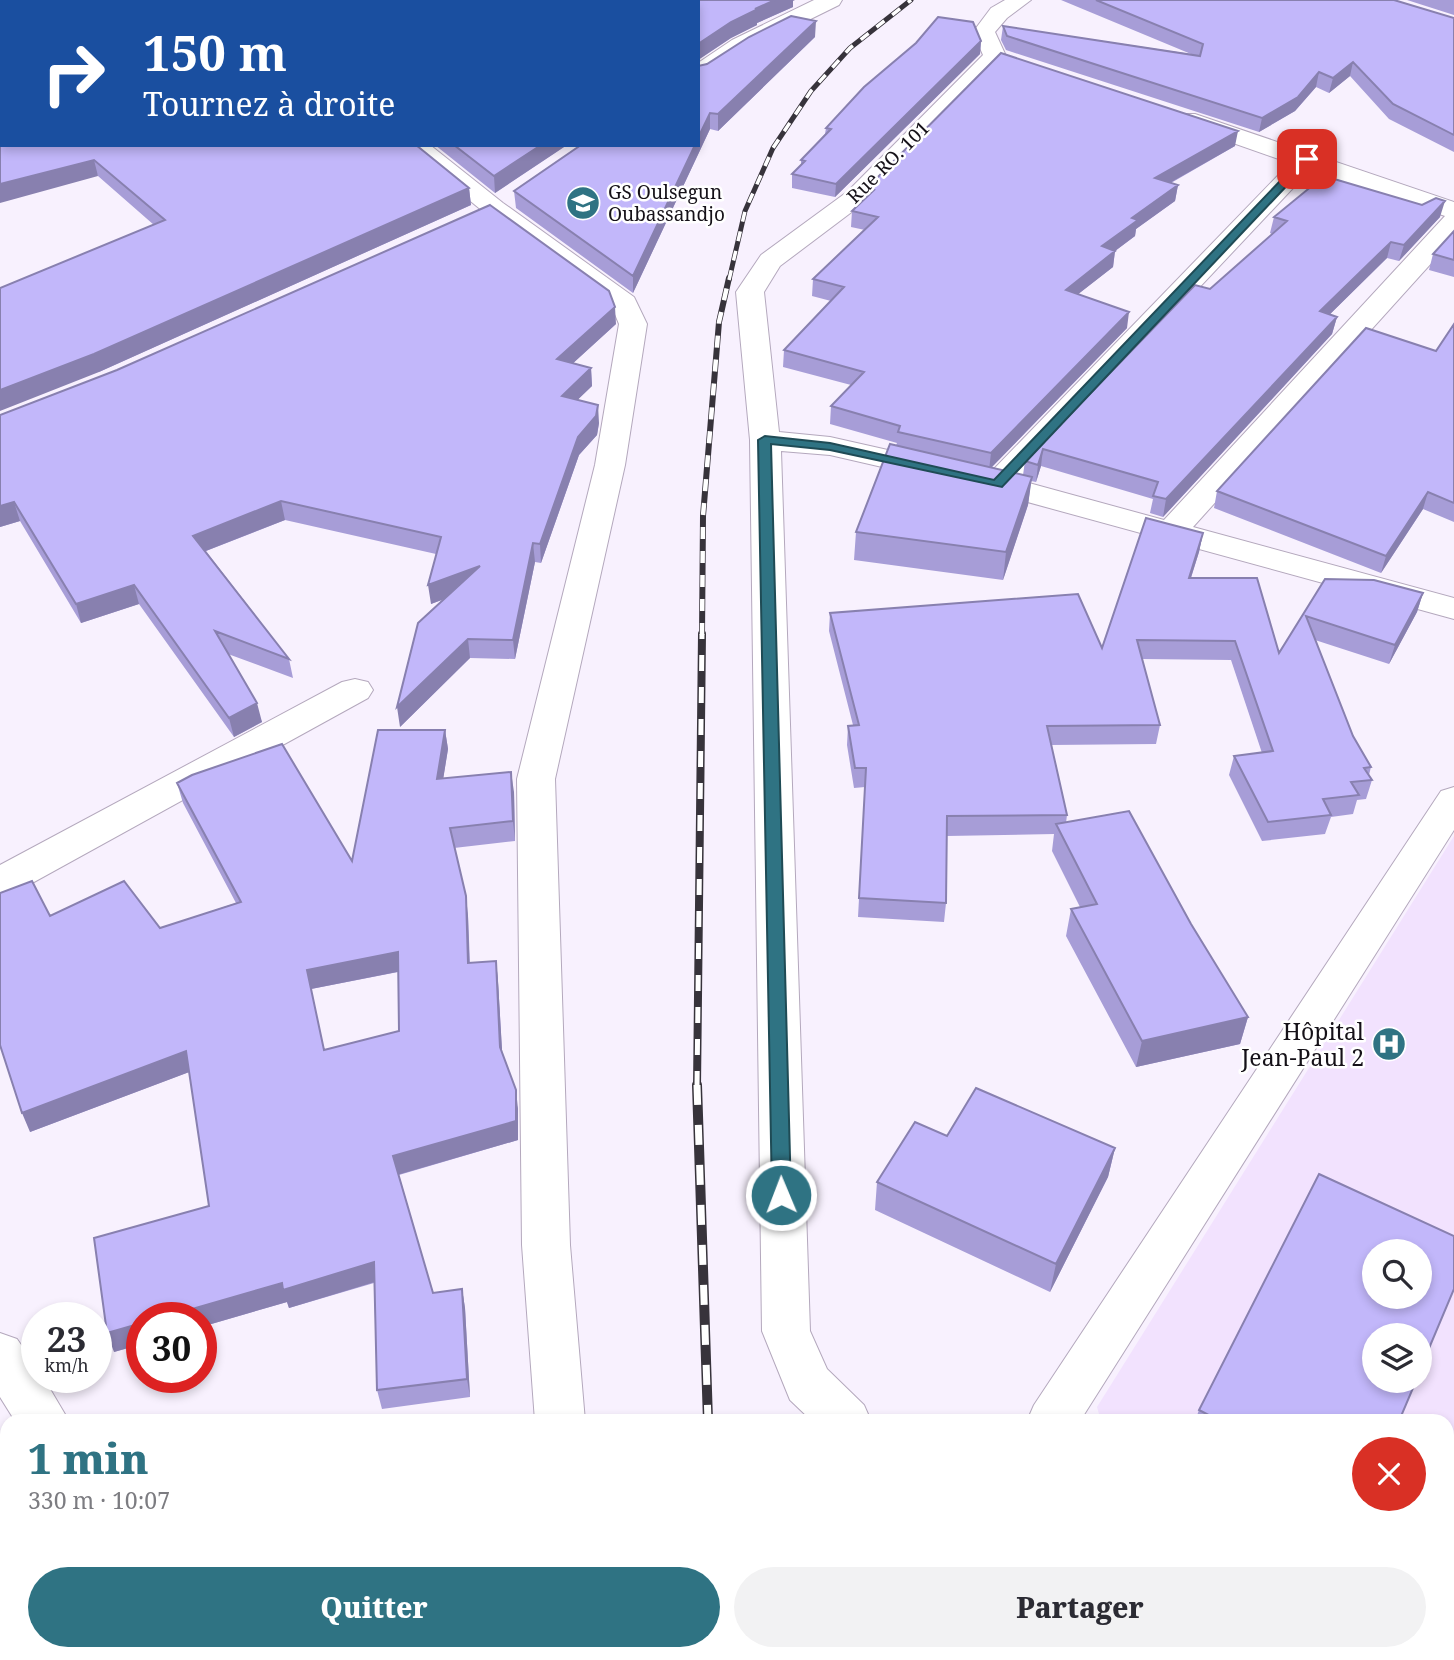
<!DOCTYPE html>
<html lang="fr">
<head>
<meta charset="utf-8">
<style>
	:root { --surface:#fff; --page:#f2f2f3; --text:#2b2b33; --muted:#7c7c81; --accent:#2f7383 }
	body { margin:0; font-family:"Noto Serif",serif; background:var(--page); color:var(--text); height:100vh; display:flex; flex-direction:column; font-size:26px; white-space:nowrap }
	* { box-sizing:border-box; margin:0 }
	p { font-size:23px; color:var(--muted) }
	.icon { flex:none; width:38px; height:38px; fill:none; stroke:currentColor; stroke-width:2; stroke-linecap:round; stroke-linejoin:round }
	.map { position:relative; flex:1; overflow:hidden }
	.sheet { position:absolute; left:0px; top:1414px; width:1454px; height:247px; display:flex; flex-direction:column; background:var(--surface); border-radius:21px 21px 0 0; box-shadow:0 4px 10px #0003 }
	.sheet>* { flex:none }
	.hud { position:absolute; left:0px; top:0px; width:700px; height:147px; box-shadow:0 4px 10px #0003; background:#1a4fa0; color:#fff; overflow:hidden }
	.tools { position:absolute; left:1362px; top:1239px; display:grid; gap:14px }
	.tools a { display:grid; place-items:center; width:70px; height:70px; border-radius:50%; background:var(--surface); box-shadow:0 4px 10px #0003; font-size:35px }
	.speed { position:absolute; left:21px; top:1302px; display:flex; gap:14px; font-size:35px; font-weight:700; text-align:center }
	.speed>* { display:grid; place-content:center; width:91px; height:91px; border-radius:50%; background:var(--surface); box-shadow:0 4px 10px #0003; line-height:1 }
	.speed small { font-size:18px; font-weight:400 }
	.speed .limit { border:10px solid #d22; background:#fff; color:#111 }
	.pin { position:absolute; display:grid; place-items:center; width:60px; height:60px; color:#fff; margin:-30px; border-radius:14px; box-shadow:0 4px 10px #0006 }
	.me { position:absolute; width:77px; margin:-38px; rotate:359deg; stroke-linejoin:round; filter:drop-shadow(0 0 5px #0008) }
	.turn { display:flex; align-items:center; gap:24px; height:147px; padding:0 28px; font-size:32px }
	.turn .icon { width:91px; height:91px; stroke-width:2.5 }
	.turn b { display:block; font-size:49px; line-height:60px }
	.round { display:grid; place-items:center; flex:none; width:74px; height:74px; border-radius:37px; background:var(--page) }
	.summary { display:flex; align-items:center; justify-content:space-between; height:119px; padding:0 28px }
	h1 { font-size:42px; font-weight:800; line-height:52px; color:var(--accent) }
	.button { display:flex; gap:14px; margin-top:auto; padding:14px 28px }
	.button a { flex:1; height:80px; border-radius:42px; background:var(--accent); color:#fff; font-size:28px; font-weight:800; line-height:80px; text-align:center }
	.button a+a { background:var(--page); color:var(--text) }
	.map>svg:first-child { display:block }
</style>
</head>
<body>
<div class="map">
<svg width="1454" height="1660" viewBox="0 0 1454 1660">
	<rect width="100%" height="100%" fill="#f8f1fe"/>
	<!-- built -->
	<path fill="#f2e2fe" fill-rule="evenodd" d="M1454,836V1660H1376L1364,1654H1447V1421H1101L1097,1407ZM1374,1251H1419V1297H1374ZM1374,1335H1419V1381H1374Z"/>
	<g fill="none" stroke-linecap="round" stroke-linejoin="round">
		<!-- street casing -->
		<g stroke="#b4a8bd" stroke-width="2">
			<path id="street" d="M814,0H842L839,5L748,50L706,78L698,80V63L732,40Z
				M1005,0H1031L1007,18L995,32L1006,56L1003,61L865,202L780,266L764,292L779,432L830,437L990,473L1290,163L1179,124L1175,119L1179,114H1195L1454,202V238L1193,527L1454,598V619L991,492L830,455L781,451L810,1331L827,1369L864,1405L871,1421H812L790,1400L762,1331L750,440L736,292L761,255L847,192L983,55L973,32L991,8ZM1310,170L1445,216L1164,520L1018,480Z
				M402,145H430L503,203L634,297L647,324L625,465L555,779L570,1245L585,1421H535L522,1245L517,779L595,465L619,324L612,307L485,213Z
				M355,679L368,682L373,690L368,698L14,893L0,897V865L342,682Z
				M1454,787V830L1080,1421H1027L1034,1405L1441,791Z
				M0,1333L17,1339L37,1368V1377H43L69,1421H15L0,1397Z
				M170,1654H227L230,1660H173Z
				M568,1654H624L627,1660H571Z
				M868,1654H925L922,1660H865Z
				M1214,1654H1278L1281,1660H1217Z"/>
		</g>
		<!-- street -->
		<use href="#street" fill="#fff" fill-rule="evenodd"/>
		<!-- rail-far3 casing -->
		<g stroke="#37333b" stroke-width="5">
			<path id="rail-far3" d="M729,280L745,211L773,148L811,91L850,48L911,0"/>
		</g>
		<!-- rail-far2 casing -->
		<g stroke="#37333b" stroke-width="6">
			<path id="rail-far2" d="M702,635L703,516L719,322L729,278"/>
		</g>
		<!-- rail-far1 casing -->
		<g stroke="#37333b" stroke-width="8">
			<path id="rail-far1" d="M697,1087L702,634"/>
		</g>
		<!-- rail casing -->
		<g stroke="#37333b" stroke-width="10">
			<path id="rail" d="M697,1085L708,1421
				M735,1654L736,1660"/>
		</g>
		<!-- rail-far3 -->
		<use href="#rail-far3" stroke="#fff" stroke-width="3.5" stroke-dasharray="10" stroke-linecap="butt"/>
		<!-- rail-far2 -->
		<use href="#rail-far2" stroke="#fff" stroke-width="4.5" stroke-dasharray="12" stroke-linecap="butt"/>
		<!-- rail-far1 -->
		<use href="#rail-far1" stroke="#fff" stroke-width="5" stroke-dasharray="16" stroke-linecap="butt"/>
		<!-- rail -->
		<use href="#rail" stroke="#fff" stroke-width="7" stroke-dasharray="20" stroke-linecap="butt"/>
	</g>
	<!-- wall -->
	<path fill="#a79dd7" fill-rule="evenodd" d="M0,0L793,1V7L757,23V25L731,38L698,60V2H2L469,188L471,205L99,372L154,225L98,176Z
		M1061,0H1394L1454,18V152L1389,119L1350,76L1329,93L1316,87L1295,111L1259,132L1006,50L1001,40L1003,26L1191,54Z
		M1407,0H1454V15Z
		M815,37L718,131L710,129L633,293L516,208L514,191L698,66Z
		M981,41L980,54L835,197L792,188V174L801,166V160L825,134L826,128Z
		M435,145H567L495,193Z
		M1235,146L1171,183L1178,185L1175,201L1136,229L1135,236L1115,251L1113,267L1078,294L1127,328L991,468L1023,475L1025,461L1210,289L1272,234L1270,233L1274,217H1440L1399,261L1387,258L1329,315L1337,317L1332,334L1163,517L1150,513L1153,499L1041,466L1036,482L1031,481L1028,505L1003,580L854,560L856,532L897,443L830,424L831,406L851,385L783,367L784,350L831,301L812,296L813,279L865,230L851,227L852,211L867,196V188Z
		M1454,231V277L1429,270L1433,254Z
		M616,324L573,363L591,368L592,386L577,400L599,423L597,435L579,455L541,563L535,562L515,659L470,658L400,727L444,599L431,604L436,554L285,520L206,551L289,659L293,678L228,654L262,722L234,737L139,604L81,623L20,521L0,527V415Z
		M1454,324V522L1423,509L1381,573L1214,508L1217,491L1436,351Z
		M1203,533L1199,552L1191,578L1279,653L1325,579L1423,593L1417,612L1389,664L1315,640L1353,736L1371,767L1369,775L1372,780L1366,799L1357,800L1353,814L1331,817L1325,834L1262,841L1229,775L1234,756L1262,753L1231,660L1142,659L1160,725L1156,744L1051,745L1067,815L1066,823L1191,924L1248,1017L1240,1044L1136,1067L1066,936L1071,909L1080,907L1052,851L1054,834L947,836L946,903L944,922L858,917L865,787L854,788L847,745L848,726L853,725L829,631L830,613L1102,648Z
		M445,730L448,749L443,779L514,792L515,841L454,848L468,916L470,963L496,961L498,981L502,1052L518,1109V1140L399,1175L433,1293L462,1289L465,1308L470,1397L382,1409L377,1390L374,1283L289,1308L287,1302L201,1327V1318H142V1344L114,1352L209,1206L189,1072L30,1132L50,916L160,928L236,903L183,803L177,783L352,861ZM398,972L399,1031L324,1050L311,989Z
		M947,1136L1115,1148L1108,1177L1050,1292L875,1210L877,1182Z
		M1199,1410L1399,1421H1195Z"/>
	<!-- shaded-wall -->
	<path fill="#8880af" d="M775,0H795L793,1V7L757,23V25L731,38L698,60V44L731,22L755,9Z
		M816,21L815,37L718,131V114Z
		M981,41L980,54L835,197L836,184Z
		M1353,62L1350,76L1329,93L1333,78Z
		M1319,72L1316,87L1295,111L1259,132L1262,118Z
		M710,113V129L633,293V276L695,145H698V138Z
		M1238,131L1235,146L1152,193L1155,178Z
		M541,145H567L495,193L494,176Z
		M94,160L98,176L0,203V184Z
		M1178,185L1175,201L1136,229L1135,236L1115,251L1113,267L1063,306L1066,290L1102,246L1132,218Z
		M469,188L471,205L99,372L0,411V390Z
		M1445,201L1440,217L1399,261L1404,245Z
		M1391,242L1387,258L1316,328L1320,311Z
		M615,307L616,324L558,377L557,359Z
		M1129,312L1127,328L989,470L991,453Z
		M1337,317L1332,334L1163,517L1166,499Z
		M591,368L592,386L563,414L562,396Z
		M598,405L599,423L597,435L579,455L541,563L540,544L578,437Z
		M1043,449L1041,466L1036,482L1038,465Z
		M1032,477L1028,505L1003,580L1006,552Z
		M1428,492L1423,509L1381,573L1386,556Z
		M281,501L285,520L198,554L193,536Z
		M14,502L20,521L0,527V506Z
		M1203,533L1199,552L1185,596L1189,578Z
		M533,543L535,562L515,659L513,640Z
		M480,566L482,585L431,604L428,585Z
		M134,585L139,604L81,623L76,604Z
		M1423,593L1417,612L1389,664L1395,645Z
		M468,639L470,658L400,727L397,707Z
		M257,703L262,722L234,737L229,718Z
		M445,730L448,749L440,799L437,779Z
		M511,772L514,792L515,841L513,821Z
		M466,896L468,916L470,983L468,963Z
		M398,952L402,971L311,989L307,970Z
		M496,961L498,981L503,1066L500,1047Z
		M1248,1017L1240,1044L1136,1067L1142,1041Z
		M186,1051L192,1071L30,1132L22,1113Z
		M516,1090L518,1109V1140L397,1175L393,1156Z
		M1115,1148L1108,1177L1050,1292L1056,1264Z
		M374,1262L378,1281L289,1308L287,1302L201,1327V1318H161L282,1283Z
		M462,1289L465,1308L470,1397L467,1379Z
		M142,1323V1344L114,1352L107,1333Z
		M0,1533L7,1550V1556L0,1540Z
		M77,1654H108L100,1660H69Z"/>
	<!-- building -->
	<path fill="#c2b7fa" stroke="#8880af" stroke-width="2" fill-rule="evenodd" d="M0,0H775L755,9H758L731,22L698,44V2H2V145H416L469,188L94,354L0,390V288L165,220L94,160L0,184Z
		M1096,0H1394L1454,18V135L1393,104L1353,62L1333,78L1319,72L1298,97L1262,118L1007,36L1003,26L1200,56L1203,44Z
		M791,16L816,21L718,114L710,113L698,138V66L707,64L749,37Z
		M938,17L973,22L981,41L836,184L792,174L805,161L801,160L831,129L826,128L864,87L916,43Z
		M1001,53L1238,131L1155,178L1178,185L1132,218L1138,220L1102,246L1115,251L1066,290L1129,312L991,453L898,432L900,426L831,406L864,372L784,350L844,287L813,279L878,217L852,211L874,190L867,188Z
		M454,145H541L494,176Z
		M581,145H695L633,276L514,191Z
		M1324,176L1422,205L1436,198L1445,201L1404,245L1391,242L1320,311L1337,317L1166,499L1153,496L1158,482L1043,449L1038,465L1025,461L1195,285L1210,289L1287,221L1274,217Z
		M490,205L609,291L615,307L557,359L591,368L562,396L598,405L596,416L578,437L540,544L533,543L513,640L468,639L397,707L418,623L480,566L428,585L441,537L281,501L193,536L289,659L215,631L257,703L229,718L134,585L76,604L14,502L0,506V415L117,370Z
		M1454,231V260L1433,254Z
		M1454,324V503L1428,492L1386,556L1217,491L1366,328L1436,351Z
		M890,444L1032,477L1006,552L856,532Z
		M1146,518L1203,533L1189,578H1257L1279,653L1325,579L1374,580L1423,593L1395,645L1306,616L1353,736L1371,767L1364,768L1372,780L1351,782L1359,795L1323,799L1331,815L1268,822L1234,756L1273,751L1235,641L1137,640L1160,725L1047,726L1067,815L947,816L946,903L859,898L866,768H855L848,726L859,725L830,613L1078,594L1102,648Z
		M378,730H445L437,779L511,772L513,821L450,828L466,896L468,963L496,961L500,1047L516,1090V1121L393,1156L433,1293L462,1289L467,1379L377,1390L374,1262L283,1290L282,1283L161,1318H142V1323L107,1333L94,1238L209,1206L186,1051L22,1113L0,1045V893L32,881L50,916L124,881L160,928L241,902L177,783L192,775L282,744L352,861ZM398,952L399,1031L324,1050L307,970Z
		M1129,811L1191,924L1248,1017L1142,1041L1071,909L1097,904L1056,824Z
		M976,1088L1115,1148L1056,1264L877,1182L915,1122L947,1136Z
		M1319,1174L1454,1236V1289L1419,1372V1335H1374V1381H1416L1399,1421H1220L1199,1410ZM1374,1251H1419V1297H1374Z
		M0,1540L7,1556V1654H77L69,1660H0Z
		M330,1654H519L521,1660H331Z"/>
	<!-- route -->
	<path fill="#2f7383" stroke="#1f4b55" stroke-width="2" d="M1303,157L1312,159L1002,487L830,450L771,444L791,1195L788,1201L781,1203L775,1201L772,1195L758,440L765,436L830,443L994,480Z"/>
	<!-- icons -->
	<defs>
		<g id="school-disc" transform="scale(1.75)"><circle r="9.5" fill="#2f7383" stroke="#fff"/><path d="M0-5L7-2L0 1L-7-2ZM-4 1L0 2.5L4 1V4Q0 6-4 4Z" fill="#fff"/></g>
		<g id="hospital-disc" transform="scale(1.75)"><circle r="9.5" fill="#2f7383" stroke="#fff"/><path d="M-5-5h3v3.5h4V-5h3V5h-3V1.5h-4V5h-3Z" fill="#fff"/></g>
	</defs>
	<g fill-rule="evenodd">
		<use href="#school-disc" x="583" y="203"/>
		<use href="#hospital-disc" x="1389" y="1044"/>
	</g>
	<g text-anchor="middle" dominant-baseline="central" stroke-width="5" stroke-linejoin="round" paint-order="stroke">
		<!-- far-street labels -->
		<g font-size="19" fill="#151118" stroke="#fff">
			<text transform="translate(888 162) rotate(-45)">Rue RO. 101</text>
		</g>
		<!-- far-poi labels -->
		<g font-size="19" fill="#151118" stroke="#fff" text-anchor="start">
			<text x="608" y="192">GS Oulsegun<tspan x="608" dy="22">Oubassandjo</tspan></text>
		</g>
		<!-- poi labels -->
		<g font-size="23" fill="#151118" stroke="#fff" text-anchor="end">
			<text x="1364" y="1031">Hôpital<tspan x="1364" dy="26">Jean-Paul 2</tspan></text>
		</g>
	</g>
</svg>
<div class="tools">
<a><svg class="icon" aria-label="search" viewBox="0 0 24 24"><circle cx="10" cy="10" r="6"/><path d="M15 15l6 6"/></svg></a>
<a><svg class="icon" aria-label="layers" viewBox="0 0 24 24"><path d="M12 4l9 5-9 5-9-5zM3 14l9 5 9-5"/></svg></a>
</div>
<div class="speed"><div>23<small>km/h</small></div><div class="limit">30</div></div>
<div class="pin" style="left:1307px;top:159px;background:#d93025"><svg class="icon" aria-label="arrive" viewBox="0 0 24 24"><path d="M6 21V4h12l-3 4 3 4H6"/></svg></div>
<svg class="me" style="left:781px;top:1195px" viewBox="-20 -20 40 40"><circle r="17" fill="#2f7383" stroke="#fff" stroke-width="3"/><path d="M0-11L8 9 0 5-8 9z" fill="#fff"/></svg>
<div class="hud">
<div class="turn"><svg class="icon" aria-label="right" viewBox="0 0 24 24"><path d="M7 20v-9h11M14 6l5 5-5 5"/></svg><div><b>150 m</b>Tournez à droite</div></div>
</div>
<section class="sheet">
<div class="summary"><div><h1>1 min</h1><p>330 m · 10:07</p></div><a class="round" style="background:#d93025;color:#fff"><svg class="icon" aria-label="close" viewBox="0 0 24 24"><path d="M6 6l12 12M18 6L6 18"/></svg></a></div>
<div class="button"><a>Quitter</a><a>Partager</a></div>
</section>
</div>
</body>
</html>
